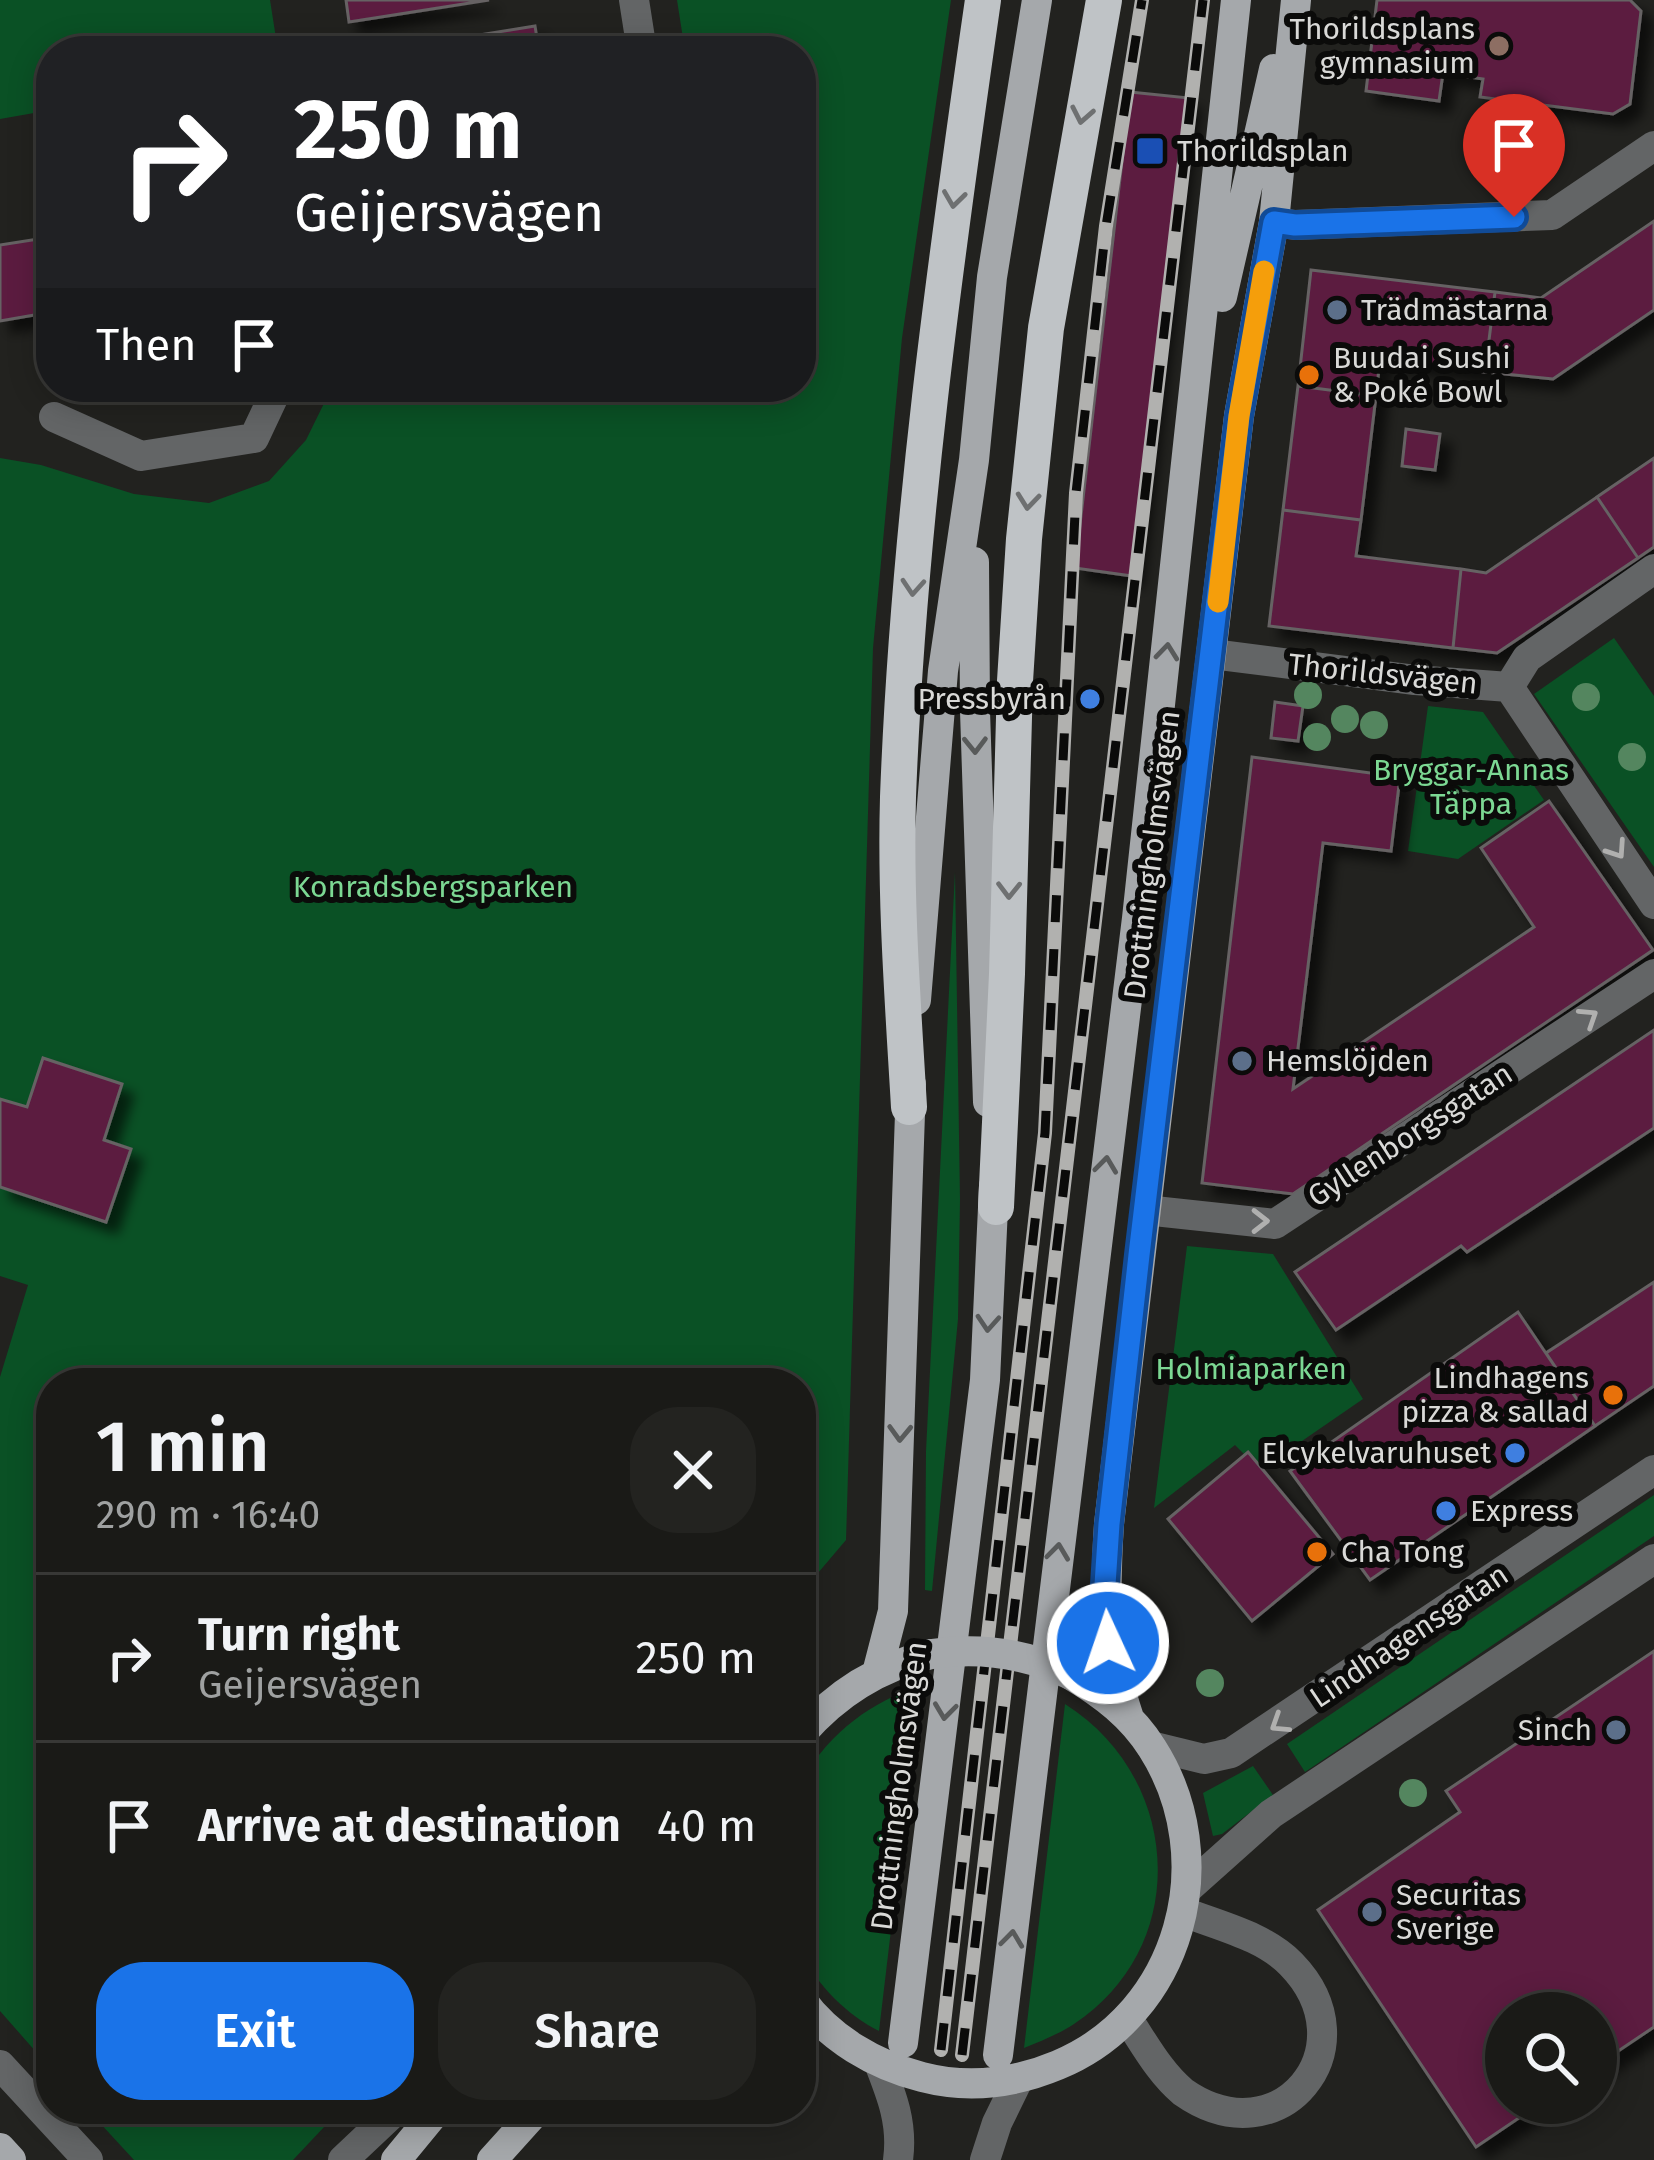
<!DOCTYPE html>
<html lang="en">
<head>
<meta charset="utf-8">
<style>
	:root { --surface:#1a1a17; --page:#232320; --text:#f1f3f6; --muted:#9fa1a1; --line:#383836; --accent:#1a73e8 }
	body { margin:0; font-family:"Fira Sans",sans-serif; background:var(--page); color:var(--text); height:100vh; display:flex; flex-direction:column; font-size:45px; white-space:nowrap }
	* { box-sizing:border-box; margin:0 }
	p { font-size:39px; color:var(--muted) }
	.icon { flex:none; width:66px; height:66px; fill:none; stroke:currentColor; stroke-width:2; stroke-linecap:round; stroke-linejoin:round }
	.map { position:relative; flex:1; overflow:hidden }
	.drawer { position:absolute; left:36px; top:1368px; width:780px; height:756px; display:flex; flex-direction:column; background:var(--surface); border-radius:48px; box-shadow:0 6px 30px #0003,0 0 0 3px var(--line) }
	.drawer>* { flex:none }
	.guide { position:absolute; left:36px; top:36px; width:780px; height:366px; border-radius:48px; box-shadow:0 6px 30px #0003,0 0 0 3px var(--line); background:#202124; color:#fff; overflow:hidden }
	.controls { position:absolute; left:1485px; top:1992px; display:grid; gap:24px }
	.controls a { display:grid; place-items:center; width:132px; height:132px; border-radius:50%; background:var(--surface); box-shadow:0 6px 30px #0003,0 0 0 3px var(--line); font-size:60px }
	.pin { position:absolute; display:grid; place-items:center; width:102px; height:102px; color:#fff; margin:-123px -51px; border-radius:50% 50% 50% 0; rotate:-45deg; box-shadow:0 0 12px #0007 }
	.pin .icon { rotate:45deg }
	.me { position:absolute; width:132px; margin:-66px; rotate:357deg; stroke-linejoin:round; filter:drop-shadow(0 0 9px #0008) }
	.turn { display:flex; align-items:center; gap:42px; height:252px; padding:0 60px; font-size:54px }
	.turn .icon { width:156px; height:156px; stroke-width:2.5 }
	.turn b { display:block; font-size:84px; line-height:102px }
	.then { display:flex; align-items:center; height:114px; padding:0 60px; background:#0003; gap:24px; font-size:45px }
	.round { display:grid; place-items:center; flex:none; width:126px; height:126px; border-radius:48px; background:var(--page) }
	.overview { display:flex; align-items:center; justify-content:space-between; height:204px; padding:0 60px }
	h1 { font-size:72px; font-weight:600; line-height:90px }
	.primary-button { display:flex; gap:24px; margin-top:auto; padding:24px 60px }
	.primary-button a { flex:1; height:138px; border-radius:48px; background:var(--accent); color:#fff; font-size:48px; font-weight:600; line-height:138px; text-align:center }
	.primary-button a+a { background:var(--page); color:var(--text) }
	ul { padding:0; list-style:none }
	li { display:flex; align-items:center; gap:36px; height:168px; padding:0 60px; border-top:3px solid var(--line) }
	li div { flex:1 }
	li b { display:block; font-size:45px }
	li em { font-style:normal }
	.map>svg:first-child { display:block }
</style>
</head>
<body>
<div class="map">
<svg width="1654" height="2160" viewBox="0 0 1654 2160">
	<defs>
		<filter id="shadow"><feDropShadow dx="11" dy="11" stdDeviation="6" flood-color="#0009"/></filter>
	</defs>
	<rect width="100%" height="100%" fill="#22221f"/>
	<!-- green -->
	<path fill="#0a5125" d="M0,0H270L278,51H51V110L0,119Z
		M677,0H951L902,338L873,648L846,1540L801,1593V1383H51V2069L0,2011V1377L28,1285L0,1276V458L41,465L134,494L209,503L269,481L306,440L332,387H801V51H685Z
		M1614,638L1654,696V867L1534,694Z
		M1428,706L1483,712L1544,800L1458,859L1408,851Z
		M955,872L960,1200L958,1319L932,1591L925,1590L926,1451Z
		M1187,1246L1273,1254L1363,1399L1260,1470L1235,1445L1154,1508Z
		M1654,1495V1536L1305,1772L1287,1744Z
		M920,1686L879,2031C849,2016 815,1985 803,1952C797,1938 799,1787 805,1776C830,1732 873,1701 920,1686Z
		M1065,1704C1181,1777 1193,1945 1074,2024C1059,2034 1041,2041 1024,2048Z
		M1253,1766L1273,1795L1222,1834L1213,1836L1203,1793Z
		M87,2109H341L293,2160H134Z"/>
	<!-- building -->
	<path fill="#5b1c41" stroke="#666264" stroke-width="3" filter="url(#shadow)" d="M346,0H489L349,22Z
		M1377,0H1630L1641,11L1630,104L1613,114L1480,97L1483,79L1443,73L1439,101L1366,91Z
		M535,26L539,51H476L473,36Z
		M1130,92L1189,98L1132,576L1075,568Z
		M1654,221V310L1553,379L1485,372L1495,292L1541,298Z
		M51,237V337L43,338L40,314L0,321V245Z
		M1311,270L1495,292L1485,372L1380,359L1376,396L1298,386Z
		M1298,386L1376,396L1361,520L1283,510Z
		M1406,429L1440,434L1435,470L1402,466Z
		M1654,458V547L1638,558L1597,497Z
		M1597,497L1638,558L1497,653L1453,648L1461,569L1486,573Z
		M1283,510L1361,520L1356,556L1461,569L1453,648L1269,626Z
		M1275,702L1303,706L1298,741L1271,738Z
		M1252,757L1400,777L1391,851L1323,843L1293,1089L1534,927L1481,848L1549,801L1653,950L1293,1194L1202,1183Z
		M1654,1030V1128L1467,1252L1461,1246L1336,1330L1295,1272Z
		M43,1058L122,1084L104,1140L131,1149L106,1222L0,1187V1099L27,1107Z
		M1654,1282V1386L1595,1426L1546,1353Z
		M1518,1312L1595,1426L1370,1580L1290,1471Z
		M1248,1452L1333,1554L1252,1621L1168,1519Z
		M1654,1651V2027L1596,2066V2013H1506V2103H1541L1476,2147L1318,1910L1460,1812L1446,1791Z"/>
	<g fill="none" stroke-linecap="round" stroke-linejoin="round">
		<!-- minor -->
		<path stroke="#636566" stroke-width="30" d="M634,0L642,51
			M1274,222L1295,225L1552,215L1654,146
			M54,417L141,456L254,438L278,387
			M1212,654L1415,680L1509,687L1654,904
			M1509,687L1527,658L1654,569
			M1145,1210L1275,1224L1654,974
			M1151,1746L1204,1759L1231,1753L1654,1470
			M1187,1889L1271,1814L1654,1559
			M1127,2018C1144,2043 1159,2072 1183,2092C1280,2160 1372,2047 1291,1964C1264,1936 1219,1926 1184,1912
			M879,2063C892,2096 903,2124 898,2160
			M0,2065L88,2160
			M343,2160L397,2109
			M985,2160L997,2123L1019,2078"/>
		<!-- major -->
		<path stroke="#a5a8ab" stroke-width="30" d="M1222,297L1274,69
			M974,562L975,711L988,1102
			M916,1000L943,671L974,460L992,277L1037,0
			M877,1673L893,1611L911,1084
			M1129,1718C1105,1645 1104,1601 1109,1524L1239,416L1274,222L1296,0
			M801,1734C837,1693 877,1668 931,1654
			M801,1999C830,2039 875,2065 922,2077C968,2089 1015,2083 1058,2065C1181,2014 1223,1859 1152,1748C1132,1716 1103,1694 1071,1675
			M903,2043L985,1380L994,1186
			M998,2055L1137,918L1236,0
			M0,2148L11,2160
			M396,2160L438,2109
			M492,2160L538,2109"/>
		<!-- highway -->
		<path stroke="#bfc3c6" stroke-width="36" d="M909,1107C903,1004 895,900 898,797C908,530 945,264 983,0
			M996,1207L1007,974L1015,681L1024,539L1046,328L1104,0"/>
		<!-- rail casing -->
		<g stroke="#b1b1af" stroke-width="14">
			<path id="rail" d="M941,2050L1045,1133L1076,493L1106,226L1142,0
				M962,2055L1203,0"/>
		</g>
		<!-- rail -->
		<use href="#rail" stroke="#0b0b0a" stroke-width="9" stroke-dasharray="27" stroke-linecap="butt"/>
		<!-- major-bridge -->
		<path stroke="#a5a8ab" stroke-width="30" d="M931,1654C980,1647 1026,1653 1071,1675"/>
	</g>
	<!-- trees -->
	<g fill="#54865f">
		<circle cx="1308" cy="695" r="14"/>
		<circle cx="1586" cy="697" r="14"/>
		<circle cx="1345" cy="719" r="14"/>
		<circle cx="1374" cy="725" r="14"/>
		<circle cx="1317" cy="737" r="14"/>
		<circle cx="1632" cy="757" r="14"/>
		<circle cx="1461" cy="803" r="14"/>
		<circle cx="1210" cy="1683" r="14"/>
		<circle cx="1413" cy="1793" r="14"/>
	</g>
	<!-- one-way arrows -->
	<defs><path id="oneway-chevron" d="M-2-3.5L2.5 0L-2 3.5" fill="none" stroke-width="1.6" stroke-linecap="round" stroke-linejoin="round" transform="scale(3)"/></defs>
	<g stroke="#6e7071">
		<use href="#oneway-chevron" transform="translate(1082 115) rotate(101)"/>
		<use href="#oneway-chevron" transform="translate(954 199) rotate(98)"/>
		<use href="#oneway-chevron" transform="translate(1028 501) rotate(96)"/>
		<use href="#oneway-chevron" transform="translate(913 587) rotate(94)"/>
		<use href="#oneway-chevron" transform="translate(1009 890) rotate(91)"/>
	</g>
	<g stroke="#585a5a">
		<use href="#oneway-chevron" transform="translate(1167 652) rotate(-84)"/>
		<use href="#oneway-chevron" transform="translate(975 745) rotate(89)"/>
		<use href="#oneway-chevron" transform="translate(1106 1165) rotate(-83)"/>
		<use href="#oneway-chevron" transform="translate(988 1323) rotate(94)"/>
		<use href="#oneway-chevron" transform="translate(900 1433) rotate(92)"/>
		<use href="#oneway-chevron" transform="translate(1058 1552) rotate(-83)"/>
		<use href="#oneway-chevron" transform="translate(945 1711) rotate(97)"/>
		<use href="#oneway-chevron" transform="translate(1012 1939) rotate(-83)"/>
	</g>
	<g stroke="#b0b0af">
		<use href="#oneway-chevron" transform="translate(1617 850) rotate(56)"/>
		<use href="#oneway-chevron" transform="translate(1589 1017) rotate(-33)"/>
		<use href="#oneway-chevron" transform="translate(1260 1221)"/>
		<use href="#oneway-chevron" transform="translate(1279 1724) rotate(147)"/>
	</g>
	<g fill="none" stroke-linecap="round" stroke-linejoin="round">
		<!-- route casing -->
		<g stroke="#114b97" stroke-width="30">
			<path id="route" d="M1108,1643L1104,1600L1109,1524L1139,1255L1239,416L1274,222L1295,225L1514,217"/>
		</g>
		<!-- route -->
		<use href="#route" stroke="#1a73e8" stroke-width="21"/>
		<!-- slow -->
		<path stroke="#f59e0b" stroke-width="21" d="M1218,602L1239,416L1264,271"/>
	</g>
	<!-- markers -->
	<circle fill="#8d6e63" stroke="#0b0b0a" stroke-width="4.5" cx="1499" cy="46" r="12"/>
	<rect fill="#1a4fb4" stroke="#0b0b0a" stroke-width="4.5" x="1135" y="136" width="30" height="30" rx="6"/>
	<g fill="#5c6f8a" stroke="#0b0b0a" stroke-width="4.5">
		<circle cx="1337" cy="310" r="12"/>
		<circle cx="1242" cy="1061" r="12"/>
		<circle cx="1616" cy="1730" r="12"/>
		<circle cx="1372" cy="1912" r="12"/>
	</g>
	<g fill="#e8710a" stroke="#0b0b0a" stroke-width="4.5">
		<circle cx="1309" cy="375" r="12"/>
		<circle cx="1613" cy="1395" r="12"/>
		<circle cx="1317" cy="1552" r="12"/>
	</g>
	<g fill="#3f7fe0" stroke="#0b0b0a" stroke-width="4.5">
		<circle cx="1090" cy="699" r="12"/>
		<circle cx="1515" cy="1453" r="12"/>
		<circle cx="1446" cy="1511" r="12"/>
	</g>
	<g text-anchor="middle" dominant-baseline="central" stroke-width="12" stroke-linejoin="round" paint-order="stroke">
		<!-- poi labels -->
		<g font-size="30" fill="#d9d9d7" stroke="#0b0b0a" text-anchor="start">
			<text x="1475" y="29" text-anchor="end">Thorildsplans<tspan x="1475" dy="34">gymnasium</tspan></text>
			<text x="1177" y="151">Thorildsplan</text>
			<text x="1361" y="310">Trädmästarna</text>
			<text x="1333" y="358">Buudai Sushi<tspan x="1333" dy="34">&amp; Poké Bowl</tspan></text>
			<text x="1066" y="699" text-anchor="end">Pressbyrån</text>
			<text x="1266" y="1061">Hemslöjden</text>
			<text x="1589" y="1378" text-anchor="end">Lindhagens<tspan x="1589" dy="34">pizza &amp; sallad</tspan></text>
			<text x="1491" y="1453" text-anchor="end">Elcykelvaruhuset</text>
			<text x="1470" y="1511">Express</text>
			<text x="1341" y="1552">Cha Tong</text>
			<text x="1592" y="1730" text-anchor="end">Sinch</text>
			<text x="1396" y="1895">Securitas<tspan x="1396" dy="34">Sverige</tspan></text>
		</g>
		<!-- street labels -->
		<g font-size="30" fill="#d9d9d7" stroke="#0b0b0a">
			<text transform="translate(1383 674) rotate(6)">Thorildsvägen</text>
			<text transform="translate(1152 855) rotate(-83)">Drottningholmsvägen</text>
			<text transform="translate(1410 1135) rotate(-33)">Gyllenborgsgatan</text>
			<text transform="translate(1409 1636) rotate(-34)">Lindhagensgatan</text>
			<text transform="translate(899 1786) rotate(-83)">Drottningholmsvägen</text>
		</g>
		<!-- park labels -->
		<g font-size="30" fill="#7cd893" stroke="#0b0b0a">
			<text x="1471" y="770">Bryggar-Annas<tspan x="1471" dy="34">Täppa</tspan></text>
			<text x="433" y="887">Konradsbergsparken</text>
			<text x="1251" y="1369">Holmiaparken</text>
		</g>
	</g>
</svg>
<div class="controls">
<a><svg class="icon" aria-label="search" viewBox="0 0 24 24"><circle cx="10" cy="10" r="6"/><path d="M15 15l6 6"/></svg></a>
</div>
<div class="pin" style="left:1514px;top:217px;background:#d93025"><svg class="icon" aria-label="arrive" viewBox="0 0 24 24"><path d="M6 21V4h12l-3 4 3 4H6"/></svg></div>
<svg class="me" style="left:1108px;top:1643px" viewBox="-20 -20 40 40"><circle r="17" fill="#1a73e8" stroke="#fff" stroke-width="3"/><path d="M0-11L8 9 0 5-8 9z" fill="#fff"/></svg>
<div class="guide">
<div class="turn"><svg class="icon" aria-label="right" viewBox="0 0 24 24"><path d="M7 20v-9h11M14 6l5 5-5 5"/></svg><div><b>250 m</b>Geijersvägen</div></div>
<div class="then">Then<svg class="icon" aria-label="arrive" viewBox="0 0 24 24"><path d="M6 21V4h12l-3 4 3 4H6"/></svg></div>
</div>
<section class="drawer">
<div class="overview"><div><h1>1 min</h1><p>290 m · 16:40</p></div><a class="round"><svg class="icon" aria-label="close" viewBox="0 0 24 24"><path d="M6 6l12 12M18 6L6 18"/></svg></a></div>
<ul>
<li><svg class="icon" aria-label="right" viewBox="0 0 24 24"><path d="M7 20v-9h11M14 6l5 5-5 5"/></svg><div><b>Turn right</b><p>Geijersvägen</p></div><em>250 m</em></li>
<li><svg class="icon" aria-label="arrive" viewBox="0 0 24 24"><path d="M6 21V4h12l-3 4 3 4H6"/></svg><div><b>Arrive at destination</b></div><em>40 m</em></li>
</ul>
<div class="primary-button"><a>Exit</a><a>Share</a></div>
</section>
</div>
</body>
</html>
